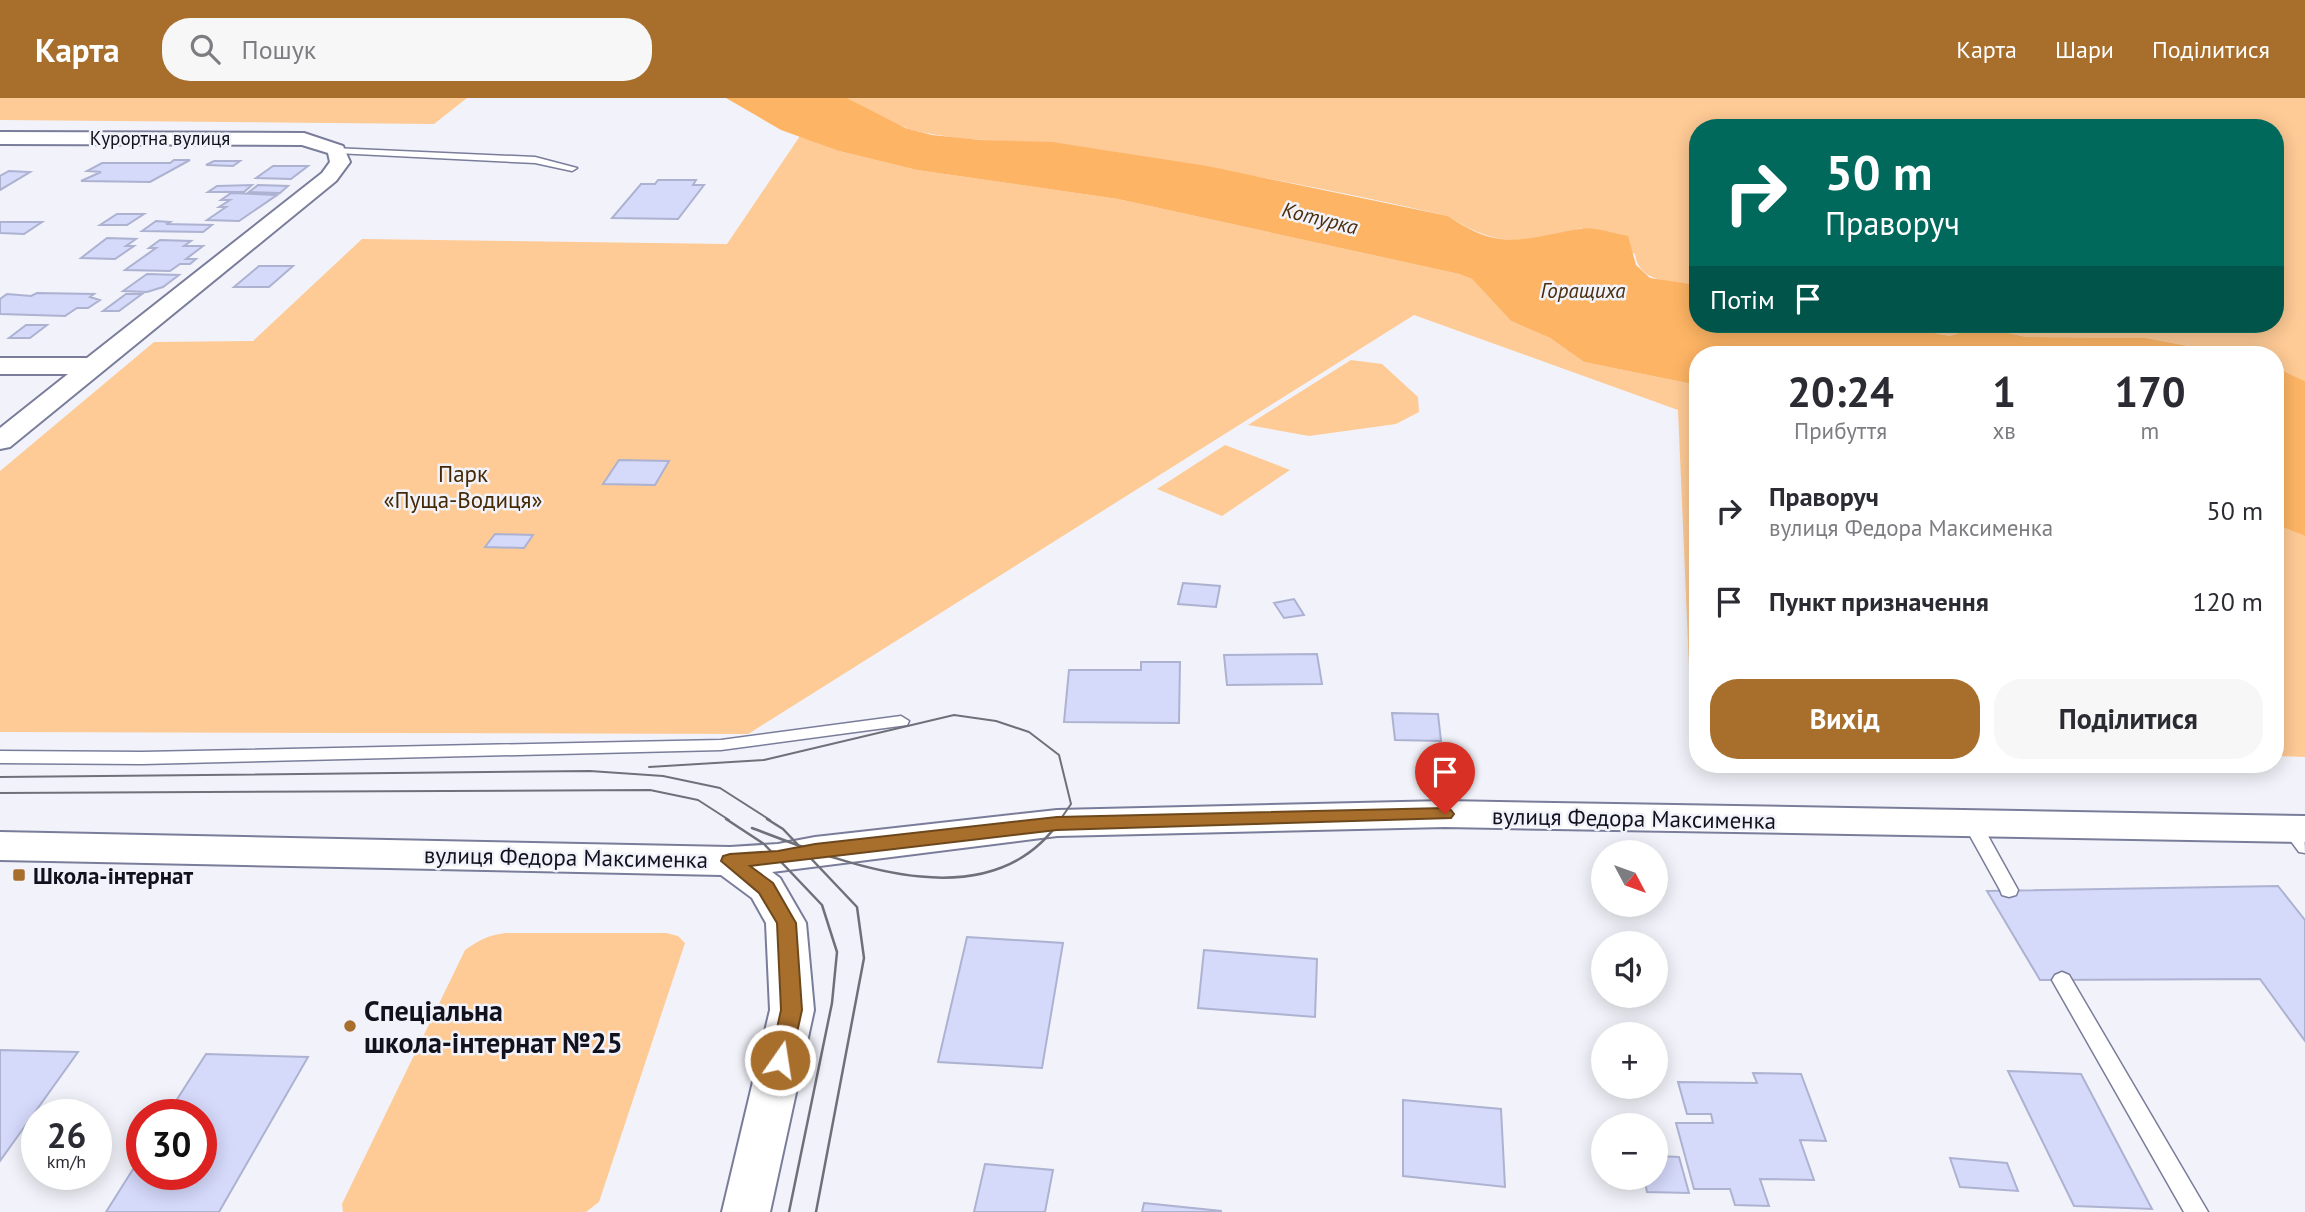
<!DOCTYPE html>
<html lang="uk">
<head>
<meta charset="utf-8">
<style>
	:root { --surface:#fff; --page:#f7f7f7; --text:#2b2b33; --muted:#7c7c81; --accent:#a76e2c }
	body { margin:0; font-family:"PT Sans",sans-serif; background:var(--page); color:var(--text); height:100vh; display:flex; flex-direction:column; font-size:26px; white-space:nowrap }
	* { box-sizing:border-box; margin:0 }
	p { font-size:23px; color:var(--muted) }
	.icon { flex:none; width:38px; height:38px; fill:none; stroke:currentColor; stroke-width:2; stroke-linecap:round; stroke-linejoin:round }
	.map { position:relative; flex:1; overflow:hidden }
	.panel { position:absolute; left:1689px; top:248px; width:595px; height:427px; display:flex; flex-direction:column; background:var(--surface); border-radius:28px; box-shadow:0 4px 18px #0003 }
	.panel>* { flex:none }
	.hud { position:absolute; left:1689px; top:21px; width:595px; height:214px; border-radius:28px; box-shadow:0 4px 18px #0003; background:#00695c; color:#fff; overflow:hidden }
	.needle { width:46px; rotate:131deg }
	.fabs { position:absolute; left:1591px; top:742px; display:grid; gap:14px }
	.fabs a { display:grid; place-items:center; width:77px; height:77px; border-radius:50%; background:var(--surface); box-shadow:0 4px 18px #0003; font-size:35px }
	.speed { position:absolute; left:21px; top:1001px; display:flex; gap:14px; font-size:35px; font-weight:700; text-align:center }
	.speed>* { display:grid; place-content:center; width:91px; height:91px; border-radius:50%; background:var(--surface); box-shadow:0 4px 18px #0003; line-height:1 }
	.speed small { font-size:18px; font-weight:400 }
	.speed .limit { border:10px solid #d22; background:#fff; color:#111 }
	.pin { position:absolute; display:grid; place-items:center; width:60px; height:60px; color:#fff; margin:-72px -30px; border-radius:50% 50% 50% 0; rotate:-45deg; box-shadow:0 0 7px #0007 }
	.pin .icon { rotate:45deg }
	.me { position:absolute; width:77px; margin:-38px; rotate:13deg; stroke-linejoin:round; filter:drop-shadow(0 0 5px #0008) }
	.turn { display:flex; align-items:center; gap:24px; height:147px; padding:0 21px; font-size:32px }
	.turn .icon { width:91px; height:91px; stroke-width:2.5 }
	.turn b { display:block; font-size:49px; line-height:60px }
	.then { display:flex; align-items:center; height:66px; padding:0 21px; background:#0003; gap:14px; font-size:26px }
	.eta { display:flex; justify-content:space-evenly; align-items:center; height:119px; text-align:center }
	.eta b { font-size:42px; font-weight:600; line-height:49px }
	.primary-button { display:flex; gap:14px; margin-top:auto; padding:14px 21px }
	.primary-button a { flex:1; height:80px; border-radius:28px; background:var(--accent); color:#fff; font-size:28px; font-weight:600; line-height:80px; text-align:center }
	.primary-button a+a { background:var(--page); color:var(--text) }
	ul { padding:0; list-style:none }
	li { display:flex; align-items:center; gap:21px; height:91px; padding:0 21px }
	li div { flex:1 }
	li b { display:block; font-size:26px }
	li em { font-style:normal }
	header { display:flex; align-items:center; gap:42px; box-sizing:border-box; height:98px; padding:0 35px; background:var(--accent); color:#fff }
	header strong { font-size:33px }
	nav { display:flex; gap:38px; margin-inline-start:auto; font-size:24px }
	.search { width:490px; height:63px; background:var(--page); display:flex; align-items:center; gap:18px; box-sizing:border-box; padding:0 24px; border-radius:28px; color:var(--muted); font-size:26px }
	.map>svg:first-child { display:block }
</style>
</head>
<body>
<header>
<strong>Карта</strong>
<div class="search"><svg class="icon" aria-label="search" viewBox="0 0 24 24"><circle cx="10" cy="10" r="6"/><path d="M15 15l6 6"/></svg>Пошук</div>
<nav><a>Карта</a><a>Шари</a><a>Поділитися</a></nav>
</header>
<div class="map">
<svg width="2305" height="1114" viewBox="0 0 2305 1114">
	<rect width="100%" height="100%" fill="#f2f3fa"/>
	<!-- green -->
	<path fill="#feca95" d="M0,0H467L434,26L0,22Z
		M847,0H2305V283L2275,269V257H2237L2146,240L2026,239L1979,228L1950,238L1888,226H2275V30H1698L1697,187C1673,183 1639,186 1635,156L1581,130C1530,149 1493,148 1448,118C1329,91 1209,68 1088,50C1028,40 967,47 909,31C888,25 867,10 847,0Z
		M800,38L839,53L917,72L1118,101L1459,176L1472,181L1511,223L1550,240L1584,264L1697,287V639H1692L1678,312L1414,217L748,636L0,634V373L154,244L253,243L362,141L727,146Z
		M1351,262L1382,266L1418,299L1419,314L1396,326L1309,338L1248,327Z
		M1225,347L1290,372L1222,418L1157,391Z
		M2275,426L2305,438V659L2275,658Z
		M506,835H666L678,838L685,845L599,1104L586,1114H343L342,1106L465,852C479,842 489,837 506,835Z"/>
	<!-- water -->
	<path fill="#fdb464" d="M726,0H847L905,30L932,37L981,42L1052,44L1207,68L1448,118C1501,154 1521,141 1579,131C1593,128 1614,136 1628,138L1636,167L1650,180L1697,187L1698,226H1839L1871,233L1888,226L1950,238L1979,228L2026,239L2146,240L2236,257H1698L1697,287L1584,264L1550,240L1511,223L1472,181L1459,176L1118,101L917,72L839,53L781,32Z
		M2275,269L2305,283V438L2275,426Z"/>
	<!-- building -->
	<path fill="#d5d9fa" stroke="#adb2d1" stroke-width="2" d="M174,62H190L150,84L81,83L101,74L87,73L102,65H170Z
		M214,63H240L233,68L206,67Z
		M273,68H308L291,81L256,80Z
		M9,73L30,74L0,92V78Z
		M658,82H696L693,87H704L678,121L612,120L641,86H655Z
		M252,87L244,94H208L217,88Z
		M258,87L288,88L280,95L249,94Z
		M231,95L277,97L239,123L207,122L226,109H219L230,102H221Z
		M117,116H144L127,127H100Z
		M156,123L170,124L166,126L212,127L203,134L142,133Z
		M0,124H42L24,136L0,135Z
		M107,140L136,141L126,148H134L115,161L81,160Z
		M160,142L191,143L184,148H203L186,161H196L190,166H180L170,173L125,172L156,150H149Z
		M259,168H293L269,189H234Z
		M147,176L179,177L163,189L147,194L123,193Z
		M37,195L94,196L90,199L100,202L88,210H77L65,218L0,216V201L7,196L31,198Z
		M126,196H142L119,213H103Z
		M26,227H47L30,240H9Z
		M619,362L669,363L655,387L603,386Z
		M495,436L533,437L524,450L485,449Z
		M1183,485L1220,488L1216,509L1178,506Z
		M1294,501L1304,517L1284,520L1274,505Z
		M1317,556L1322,586L1227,587L1224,557Z
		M1141,564H1180L1179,625L1064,624L1069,572H1141Z
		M1392,615L1438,616L1441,643L1395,642Z
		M2278,788L2305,822V943L2260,881L2040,882L1987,793Z
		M967,839L1063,845L1042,970L938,964Z
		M1204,852L1317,861L1315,919L1198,910Z
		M0,952L78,954L0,1063Z
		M206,956L308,959L219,1114H106L142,1057V1076H201V1017H167Z
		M2008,973L2081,976L2152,1111L2074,1108Z
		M1753,975L1801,976L1826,1043L1800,1042L1814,1082L1760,1081L1769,1108L1735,1107L1730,1091H1694L1676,1025H1713L1711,1016H1687L1678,984L1757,985Z
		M1403,1002L1501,1011L1505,1089L1403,1078Z
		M1656,1058L1679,1059L1689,1095L1647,1094L1644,1080H1656Z
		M1950,1060L2007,1065L2018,1093L1960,1089Z
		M985,1066L1053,1072L1045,1114H974Z
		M1144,1105L1221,1113V1114H1142Z"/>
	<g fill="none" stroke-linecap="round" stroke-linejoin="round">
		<!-- service casing -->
		<g stroke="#797d9a" stroke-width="3">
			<path id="service" d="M333,50L535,59L577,70L572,73L535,65L336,55L331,52Z
				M901,618L909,623L907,627L721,652L142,666L0,665V653L142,654L721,642Z
				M1973,721L1979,723L1982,727L2018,792L2016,797L2009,799L2002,797L2000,792L1964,727L1967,723Z
				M2291,725C2305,729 2305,742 2305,755L2299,754L2282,731L2285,727Z
				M2062,874L2069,877L2208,1114H2184L2052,882L2055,877Z"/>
		</g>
		<!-- minor casing -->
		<g stroke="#797d9a" stroke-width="4">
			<path id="minor" d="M0,34L304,35L343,48L350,64L336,83L10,349L0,351V330L68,276H0V260H87L322,75L330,64L328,55L302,47L0,46Z
				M1445,703L2305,718V744L1445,729L1057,738L772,774L780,780L806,825L814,912L770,1114H722L770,912L766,825L752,800L721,777L0,762V734L730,749L778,746L815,739L1057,712Z"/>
		</g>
		<!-- service -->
		<use href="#service" fill="#fff" fill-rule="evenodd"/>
		<!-- minor -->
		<use href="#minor" fill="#fff" fill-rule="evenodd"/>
		<!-- tram-far1 -->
		<path stroke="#6f7079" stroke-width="2" d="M649,669L764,662L954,617L996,623L1029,634L1059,657L1071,706L1060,722
			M0,679L590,673L663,678L720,690L770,722
			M0,695L650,692L698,702L729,722"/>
		<!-- tram -->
		<path stroke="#6f7079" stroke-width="2.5" d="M726,721L764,746L822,807L837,854L832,905L789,1114
			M767,721L783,731L857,809L864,860L816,1114
			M752,730C844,765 991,826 1061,721"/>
	</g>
	<!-- route -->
	<path fill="#a76e2c" stroke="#6d481d" stroke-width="2" d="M1445,710L1451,712L1454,716L1451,720L1057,732L750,768L773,785L796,825L802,912L791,962L788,968L780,971L773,968L770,962L781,912L777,825L759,795L721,763L723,758L730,756L778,753L815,746L1057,719Z"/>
	<!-- markers -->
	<g fill="#a76e2c" stroke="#f2f3fa" stroke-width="2.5">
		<rect x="12" y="770" width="14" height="14" rx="3.5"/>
		<circle cx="350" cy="928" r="7"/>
	</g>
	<g text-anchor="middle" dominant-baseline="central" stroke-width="5" stroke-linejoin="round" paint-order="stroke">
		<!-- far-street labels -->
		<g font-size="19" fill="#11121d" stroke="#f2f3fa">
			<text x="160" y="40">Курортна вулиця</text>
		</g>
		<!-- far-water labels -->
		<g font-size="21" font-style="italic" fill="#4b2e0c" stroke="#f2f3fa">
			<text transform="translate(1320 120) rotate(14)">Котурка</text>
			<text x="1583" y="192">Горащиха</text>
		</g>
		<!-- park labels -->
		<g font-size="23" fill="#452905" stroke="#f2f3fa">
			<text x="463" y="375">Парк<tspan x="463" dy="26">«Пуща-Водиця»</tspan></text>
		</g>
		<!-- street labels -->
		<g font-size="23" fill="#11121d" stroke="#f2f3fa">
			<text transform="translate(1634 720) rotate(1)">вулиця Федора Максименка</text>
			<text transform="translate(566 759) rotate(1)">вулиця Федора Максименка</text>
		</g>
		<!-- poi labels -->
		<g font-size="23" font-weight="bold" fill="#11121d" stroke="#f2f3fa" text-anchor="start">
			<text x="33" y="777">Школа-інтернат</text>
		</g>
		<!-- near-poi labels -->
		<g font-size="28" font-weight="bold" fill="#11121d" stroke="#f2f3fa" text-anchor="start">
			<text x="364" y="912">Спеціальна<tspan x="364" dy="32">школа-інтернат №25</tspan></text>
		</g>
	</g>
</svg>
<div class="fabs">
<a><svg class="needle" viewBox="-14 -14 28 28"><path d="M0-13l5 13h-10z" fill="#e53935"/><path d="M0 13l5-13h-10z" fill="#7c7c81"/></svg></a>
<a><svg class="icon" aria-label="sound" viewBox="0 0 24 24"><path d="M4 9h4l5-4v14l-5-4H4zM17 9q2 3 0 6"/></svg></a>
<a>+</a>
<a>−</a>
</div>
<div class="speed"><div>26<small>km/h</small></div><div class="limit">30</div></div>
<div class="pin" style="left:1445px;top:716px;background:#d93025"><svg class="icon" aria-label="arrive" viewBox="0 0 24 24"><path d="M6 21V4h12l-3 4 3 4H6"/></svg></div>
<svg class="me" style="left:780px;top:962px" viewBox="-20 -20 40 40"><circle r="17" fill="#a76e2c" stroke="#fff" stroke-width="3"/><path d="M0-11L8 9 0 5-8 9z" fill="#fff"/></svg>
<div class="hud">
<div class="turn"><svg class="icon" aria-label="right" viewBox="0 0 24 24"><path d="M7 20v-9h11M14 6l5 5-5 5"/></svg><div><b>50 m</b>Праворуч</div></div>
<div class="then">Потім<svg class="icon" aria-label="arrive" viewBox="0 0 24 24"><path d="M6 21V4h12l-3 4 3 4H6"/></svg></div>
</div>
<section class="panel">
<div class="eta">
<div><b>20:24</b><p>Прибуття</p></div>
<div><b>1</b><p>хв</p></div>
<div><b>170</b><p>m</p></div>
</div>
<ul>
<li><svg class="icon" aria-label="right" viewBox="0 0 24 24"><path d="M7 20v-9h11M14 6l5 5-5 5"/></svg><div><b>Праворуч</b><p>вулиця Федора Максименка</p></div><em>50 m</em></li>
<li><svg class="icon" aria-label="arrive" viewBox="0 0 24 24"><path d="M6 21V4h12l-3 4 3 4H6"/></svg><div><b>Пункт призначення</b></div><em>120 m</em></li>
</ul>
<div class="primary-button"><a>Вихід</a><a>Поділитися</a></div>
</section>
</div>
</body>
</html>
